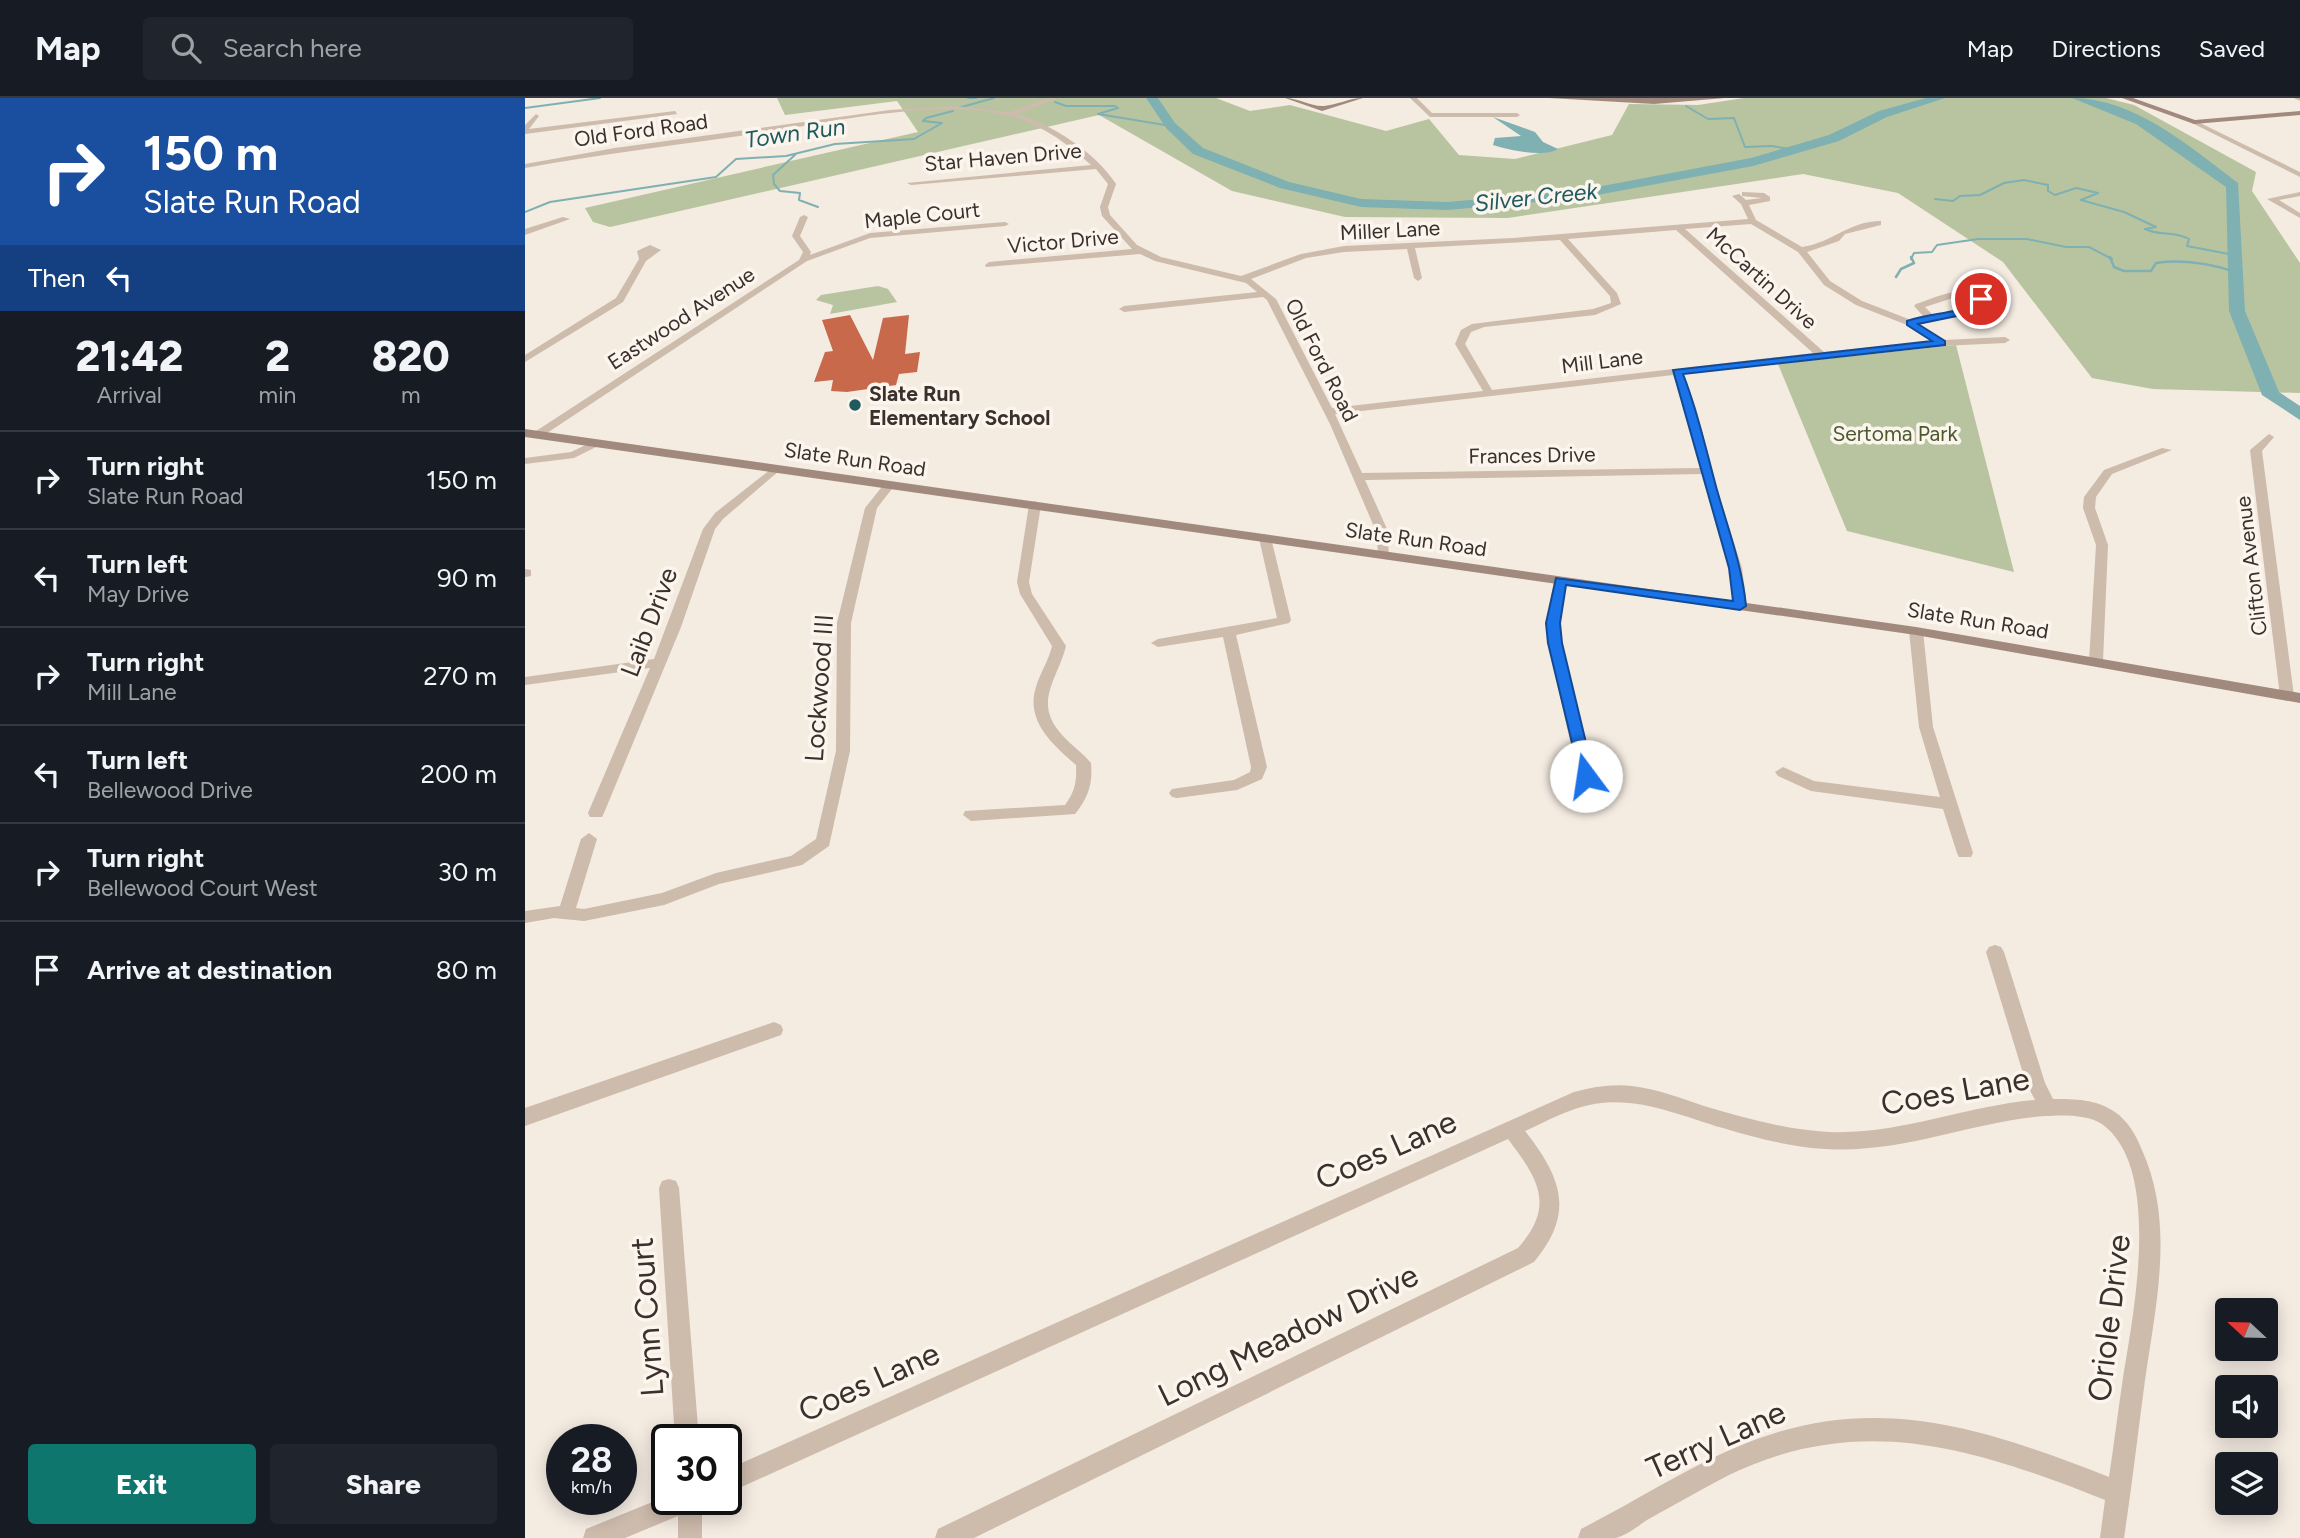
<!DOCTYPE html>
<html lang="en">
<head>
<meta charset="utf-8">
<style>
	:root { --surface:#171b24; --page:#20242c; --text:#f1f3f6; --muted:#9ea1a6; --line:#363941; --accent:#0f766e }
	body { margin:0; font-family:Figtree,sans-serif; background:var(--page); color:var(--text); height:100vh; display:flex; flex-direction:column; font-size:26px; white-space:nowrap }
	* { box-sizing:border-box; margin:0 }
	p { font-size:23px; color:var(--muted) }
	.icon { flex:none; width:38px; height:38px; fill:none; stroke:currentColor; stroke-width:2; stroke-linecap:round; stroke-linejoin:round }
	.map { position:relative; flex:1; overflow:hidden }
	.drawer { display:flex; flex-direction:column; background:var(--surface); width:525px }
	.drawer>* { flex:none }
	.top-card { background:#1a4fa0; color:#fff; overflow:hidden }
	.needle { width:46px; rotate:292deg }
	.buttons { position:absolute; left:1690px; top:1200px; display:grid; gap:14px }
	.buttons a { display:grid; place-items:center; width:63px; height:63px; border-radius:7px; background:var(--surface); box-shadow:0 4px 18px #0003; font-size:35px }
	.speed { position:absolute; left:21px; top:1326px; display:flex; gap:14px; font-size:35px; font-weight:700; text-align:center }
	.speed>* { display:grid; place-content:center; width:91px; height:91px; border-radius:50%; background:var(--surface); box-shadow:0 4px 18px #0003; line-height:1 }
	.speed small { font-size:18px; font-weight:400 }
	.speed .limit { border:4px solid #111; border-radius:10px; background:#fff; color:#111 }
	.pin { position:absolute; display:grid; place-items:center; width:60px; height:60px; color:#fff; margin:-30px; border:4px solid #fff; border-radius:50%; box-shadow:0 2px 7px #0007 }
	.me { position:absolute; width:77px; margin:-38px; rotate:346deg; stroke-linejoin:round; filter:drop-shadow(0 0 5px #0008) }
	.turn { display:flex; align-items:center; gap:24px; height:147px; padding:0 28px; font-size:32px }
	.turn .icon { width:91px; height:91px; stroke-width:2.5 }
	.turn b { display:block; font-size:49px; line-height:60px }
	.then { display:flex; align-items:center; height:66px; padding:0 28px; background:#0003; gap:14px; font-size:26px }
	.eta { display:flex; justify-content:space-evenly; align-items:center; height:119px; text-align:center }
	.eta b { font-size:42px; font-weight:800; line-height:49px }
	.cta { display:flex; gap:14px; margin-top:auto; padding:14px 28px }
	.cta a { flex:1; height:80px; border-radius:7px; background:var(--accent); color:#fff; font-size:28px; font-weight:800; line-height:80px; text-align:center }
	.cta a+a { background:var(--page); color:var(--text) }
	ul { padding:0; list-style:none }
	li { display:flex; align-items:center; gap:21px; height:98px; padding:0 28px; border-top:2px solid var(--line) }
	li div { flex:1 }
	li b { display:block; font-size:26px }
	li em { font-style:normal }
	header { display:flex; align-items:center; gap:42px; box-sizing:border-box; height:98px; padding:0 35px; background:var(--surface); border-bottom:2px solid var(--line) }
	header strong { font-size:33px }
	nav { display:flex; gap:38px; margin-inline-start:auto; font-size:24px }
	.search { width:490px; height:63px; background:var(--page); display:flex; align-items:center; gap:18px; box-sizing:border-box; padding:0 24px; border-radius:7px; color:var(--muted); font-size:26px }
	main { display:flex; flex:1; min-height:0 }
	.map>svg:first-child { display:block }
</style>
</head>
<body>
<header>
<strong>Map</strong>
<div class="search"><svg class="icon" aria-label="search" viewBox="0 0 24 24"><circle cx="10" cy="10" r="6"/><path d="M15 15l6 6"/></svg>Search here</div>
<nav><a>Map</a><a>Directions</a><a>Saved</a></nav>
</header>
<main>
<section class="drawer">
<div class="top-card">
<div class="turn"><svg class="icon" aria-label="right" viewBox="0 0 24 24"><path d="M7 20v-9h11M14 6l5 5-5 5"/></svg><div><b>150 m</b>Slate Run Road</div></div>
<div class="then">Then<svg class="icon" aria-label="left" viewBox="0 0 24 24"><path d="M17 20v-9H6M10 6l-5 5 5 5"/></svg></div>
</div>
<div class="eta">
<div><b>21:42</b><p>Arrival</p></div>
<div><b>2</b><p>min</p></div>
<div><b>820</b><p>m</p></div>
</div>
<ul>
<li><svg class="icon" aria-label="right" viewBox="0 0 24 24"><path d="M7 20v-9h11M14 6l5 5-5 5"/></svg><div><b>Turn right</b><p>Slate Run Road</p></div><em>150 m</em></li>
<li><svg class="icon" aria-label="left" viewBox="0 0 24 24"><path d="M17 20v-9H6M10 6l-5 5 5 5"/></svg><div><b>Turn left</b><p>May Drive</p></div><em>90 m</em></li>
<li><svg class="icon" aria-label="right" viewBox="0 0 24 24"><path d="M7 20v-9h11M14 6l5 5-5 5"/></svg><div><b>Turn right</b><p>Mill Lane</p></div><em>270 m</em></li>
<li><svg class="icon" aria-label="left" viewBox="0 0 24 24"><path d="M17 20v-9H6M10 6l-5 5 5 5"/></svg><div><b>Turn left</b><p>Bellewood Drive</p></div><em>200 m</em></li>
<li><svg class="icon" aria-label="right" viewBox="0 0 24 24"><path d="M7 20v-9h11M14 6l5 5-5 5"/></svg><div><b>Turn right</b><p>Bellewood Court West</p></div><em>30 m</em></li>
<li><svg class="icon" aria-label="arrive" viewBox="0 0 24 24"><path d="M6 21V4h12l-3 4 3 4H6"/></svg><div><b>Arrive at destination</b></div><em>80 m</em></li>
</ul>
<div class="cta"><a>Exit</a><a>Share</a></div>
</section>
<div class="map">
<svg width="1775" height="1440" viewBox="0 0 1775 1440">
	<rect width="100%" height="100%" fill="#f4ebe1"/>
	<!-- green -->
	<path fill="#b8c4a0" d="M252,0H691L725,13L765,7L861,33L904,21L934,57L990,61L1087,37L1104,6L1173,7L1219,0H1581L1609,7L1731,74L1727,93L1775,165V295L1628,291L1567,280L1478,164L1373,95L1278,76L983,120L820,119L707,93L574,17L85,129L68,124L60,110L393,34L372,3L260,17Z
		M353,188L363,191L372,204L305,216L308,207L291,202L296,197Z
		M1431,247L1489,474L1322,433L1253,266Z"/>
	<!-- water -->
	<path fill="#7fb0b2" d="M968,19L1010,34L1018,44L1033,51C1019,60 984,52 968,47L970,40L996,38Z"/>
	<g fill="none" stroke-linecap="round" stroke-linejoin="round">
		<!-- stream-far1 -->
		<path stroke="#7fb0b2" stroke-width="2" d="M443,0H451
			M530,4L541,8H590L593,10L573,16L646,28
			M1161,8L1183,21L1209,20L1220,49L1247,48L1269,52
			M0,10L75,0
			M433,10L469,0
			M271,56L248,77L249,86L255,93L275,95L274,102L293,109
			M1410,101L1428,103L1435,98L1455,97L1479,85L1499,82L1523,87V93L1530,97L1551,90L1573,95L1556,102L1599,114L1631,129L1620,131C1634,138 1650,133 1664,141L1662,148L1709,157
			M0,114L25,104L191,79L211,61L261,58L310,46L389,41L417,25L398,23L401,20L428,13
			M1386,161L1389,155L1407,154L1412,147L1453,141H1502L1541,149H1564L1587,161"/>
		<!-- stream -->
		<path stroke="#7fb0b2" stroke-width="2.5" d="M1585,159L1589,169L1599,173H1626L1631,165C1659,161 1684,165 1710,174
			M1371,179L1376,171L1389,165L1386,159"/>
		<!-- river -->
		<path fill="#7fb0b2" fill-rule="evenodd" d="M621,0H633L650,25L678,50L764,84L836,101L922,104L1056,92L1226,60L1304,37L1354,13L1401,0H1420L1362,19L1314,43L1228,68L1056,100L922,112L836,109L755,90L668,56L642,31Z
			M1547,0C1610,0 1665,49 1713,85L1720,213L1754,294L1775,308V322L1737,297L1704,213L1701,89L1611,26Z"/>
	</g>
	<!-- building -->
	<path fill="#c8694b" d="M325,217L348,262L358,220L384,217L380,256L395,254L392,274L374,276L371,287L322,294L306,293L308,282L289,284L300,254L308,253L297,222Z"/>
	<g fill="none" stroke-linecap="round" stroke-linejoin="round">
		<!-- street -->
		<path fill="#cdbbac" fill-rule="evenodd" d="M524,0H533L492,16C528,27 570,54 591,86L583,109L585,117L612,147L636,159L716,178L776,156L819,148L988,140L1223,121L1216,106L1207,98L1214,96L1221,102L1237,100L1217,98V94L1239,95L1245,99V103L1224,107L1231,122L1277,149C1307,145 1324,123 1356,123V127L1320,136L1314,143L1282,154L1305,183L1337,203L1386,222L1399,219L1389,208L1391,206C1413,199 1442,183 1462,204C1444,222 1416,220 1393,226L1419,242L1480,239L1485,242L1480,245L1395,249L1158,276L1171,310L1192,391L1217,470L1222,508L1215,512L1208,508L1205,470L1177,376L840,382L862,431L864,457L862,460H854L850,431L805,326L742,202L738,199L599,214L594,211L599,208L732,194L721,185L630,163L615,156L461,169L460,167L464,164L607,151L577,118L575,109L583,86L571,71L386,87L382,85L566,67C543,46 516,26 485,18C410,0 317,23 242,34C161,46 80,55 0,70V66L90,50L365,12L430,8L485,14ZM1226,126L1273,154L1299,187L1331,207L1382,227L1406,243L1299,254L1160,131ZM1151,132L1288,255L967,292L940,246L946,234L959,229L1070,217L1096,206L1092,195L1043,141ZM1035,142L1085,198L1086,205L1068,211L947,226L936,232L930,246L958,293L807,310L751,201L726,181L781,160L819,154L882,151L889,180L893,183L897,180L890,150ZM1443,199L1451,204L1439,211L1408,217L1400,209L1428,200ZM1148,277L1161,310L1175,370L837,375L810,316Z
			M885,0H892L907,15H992L995,17L992,19H905Z
			M1769,0H1775V3Z
			M150,13L152,16L0,36V27L11,16L14,18L4,31Z
			M1669,22L1775,74V79L1667,25Z
			M1775,94V98L1754,102L1775,115V120L1742,101Z
			M279,117L283,119L275,138L286,154L285,157L345,135L480,124L484,126L480,128L345,140L282,163L16,339H8V335L274,162L278,154L267,138L275,119Z
			M38,119L45,121L0,137V131Z
			M125,147L136,152L121,163L98,204L0,264V257L91,200L114,161L112,153Z
			M1744,336L1749,339L1737,353L1769,598L1762,603L1755,598L1725,352Z
			M69,343L75,346L73,348L49,360L0,366V360L46,354Z
			M1637,350L1647,352L1587,376L1571,399L1570,410L1583,447L1578,563L1576,566H1566L1564,563L1571,447L1558,410L1559,399L1579,372Z
			M250,368L256,371L254,373L198,421L190,431L156,529L79,715L77,719H65L63,715L125,570L0,587V579L129,561L178,431L190,415Z
			M364,384L370,387L352,410L326,525L325,653L304,748L277,767L194,786L139,807L59,823L29,820L0,825V813L35,808L56,741L64,735L72,741L51,810L59,811L137,795L191,775L266,758L291,741L311,653L312,525L340,410L360,385Z
			M510,403L516,407L504,484L507,496L541,548C532,583 507,605 538,638C547,648 558,655 566,665C568,686 563,700 550,716L446,723L438,717L440,713L540,707C550,694 552,683 551,667C528,647 500,623 511,589C515,575 524,562 527,548L495,496L492,484L504,407Z
			M740,436L746,440L766,522L764,525L711,537L742,669L737,681L712,692L652,700L647,699L644,695L647,691L709,682L725,674L726,669L698,539L633,549L626,545L633,541L752,520L734,440Z
			M0,471L6,472V478L0,479Z
			M1035,479L1041,483L1035,525L1037,545L1069,678L1061,683L1053,678L1023,545L1021,525L1029,483Z
			M1391,529L1398,533L1408,629L1448,755L1446,759H1434L1432,755L1418,711L1286,693L1253,678L1250,674L1258,669L1289,683L1415,699L1394,629L1384,533Z
			M1470,847L1476,849L1479,854L1520,985L1528,1001C1550,1001 1571,1001 1590,1014C1603,1023 1611,1037 1617,1052C1650,1125 1631,1206 1620,1282C1613,1335 1607,1387 1599,1440H1575L1580,1402C1451,1351 1336,1312 1202,1378C1175,1392 1149,1407 1122,1422C1113,1428 1101,1438 1090,1440C1079,1440 1064,1440 1053,1440L1056,1431C1107,1405 1155,1374 1207,1351C1344,1291 1453,1328 1584,1379C1589,1346 1593,1313 1598,1280C1608,1217 1638,1070 1577,1026C1562,1016 1537,1017 1520,1018C1446,1024 1376,1056 1301,1051C1266,1049 1231,1040 1198,1030C1156,1018 1114,998 1069,1006C1045,1010 1022,1023 1000,1033C1037,1080 1050,1115 1009,1164L449,1440H410L413,1431L993,1150C1031,1107 1013,1081 983,1041L201,1396V1372L1049,994C1068,989 1087,986 1107,988C1132,991 1156,1000 1179,1008C1220,1020 1262,1032 1304,1034C1375,1037 1440,1008 1510,1002L1501,985L1461,854L1464,849Z
			M249,924L256,927L258,932L256,937L0,1028V1010Z
			M144,1081L151,1083L154,1090L174,1342H150L134,1090L137,1083Z
			M142,1398V1402H177V1440H153V1418L100,1440H58L61,1431Z"/>
		<!-- secondary -->
		<path fill="#a18a7d" fill-rule="evenodd" d="M760,0C773,0 787,9 799,8C812,7 824,0 838,0L797,13Z
			M1024,0H1200L1129,6Z
			M1597,0H1608L1670,22L1775,13V17L1669,26Z
			M0,331L1391,529L1775,595V605L1391,537L0,339Z"/>
	</g>
	<!-- route -->
	<path fill="#1a73e8" stroke="#114b97" stroke-width="2" d="M1453,199H1460L1461,206L1446,215L1393,226L1420,243V247L1158,276C1173,314 1181,352 1192,392C1203,431 1217,467 1221,508L1215,512L1041,487L1035,525L1037,545L1069,678L1067,682H1056L1023,545L1021,525L1031,480L1208,503L1204,470L1148,272L1407,243L1382,227V223C1405,215 1431,216 1452,205Z"/>
	<!-- markers -->
	<circle fill="#1f5a5e" stroke="#fbf5ee" stroke-width="2.5" cx="330" cy="307" r="7"/>
	<g text-anchor="middle" dominant-baseline="central" stroke-width="7" stroke-linejoin="round" paint-order="stroke">
		<!-- far-street labels -->
		<g font-size="21" fill="#3b302b" stroke="#fbf5ee">
			<text transform="translate(116 32) rotate(-8)">Old Ford Road</text>
			<text transform="translate(478 59) rotate(-5)">Star Haven Drive</text>
			<text transform="translate(397 117) rotate(-6)">Maple Court</text>
			<text transform="translate(865 132) rotate(-3)">Miller Lane</text>
			<text transform="translate(538 143) rotate(-5)">Victor Drive</text>
			<text transform="translate(1237 180) rotate(42)">McCartin Drive</text>
			<text transform="translate(156 220) rotate(-33)">Eastwood Avenue</text>
			<text transform="translate(797 262) rotate(63)">Old Ford Road</text>
			<text transform="translate(1077 263) rotate(-7)">Mill Lane</text>
			<text transform="translate(1007 357) rotate(-1)">Frances Drive</text>
			<text transform="translate(330 361) rotate(8)">Slate Run Road</text>
			<text transform="translate(891 441) rotate(8)">Slate Run Road</text>
			<text transform="translate(1726 468) rotate(-97)">Clifton Avenue</text>
			<text transform="translate(1453 522) rotate(9)">Slate Run Road</text>
		</g>
		<!-- far-poi labels -->
		<g font-size="21" font-weight="bold" fill="#3b302b" stroke="#fbf5ee" text-anchor="start">
			<text x="344" y="295">Slate Run<tspan x="344" dy="24">Elementary School</tspan></text>
		</g>
		<!-- far-park labels -->
		<g font-size="21" fill="#4a5a2e" stroke="#fbf5ee">
			<text x="1370" y="335">Sertoma Park</text>
		</g>
		<!-- far-water labels -->
		<g font-size="23" font-style="italic" fill="#1f5a5e" stroke="#fbf5ee">
			<text transform="translate(270 35) rotate(-8)">Town Run</text>
			<text transform="translate(1011 99) rotate(-6)">Silver Creek</text>
		</g>
		<!-- street labels -->
		<g font-size="26" fill="#3b302b" stroke="#fbf5ee">
			<text transform="translate(124 524) rotate(-69)">Laib Drive</text>
			<text transform="translate(294 590) rotate(-86)">Lockwood III</text>
		</g>
		<!-- near-street labels -->
		<g font-size="32" fill="#3b302b" stroke="#fbf5ee">
			<text transform="translate(1430 993) rotate(-10)">Coes Lane</text>
			<text transform="translate(861 1052) rotate(-24)">Coes Lane</text>
			<text transform="translate(122 1219) rotate(-94)">Lynn Court</text>
			<text transform="translate(1584 1220) rotate(-83)">Oriole Drive</text>
			<text transform="translate(763 1237) rotate(-26)">Long Meadow Drive</text>
			<text transform="translate(344 1284) rotate(-24)">Coes Lane</text>
			<text transform="translate(1191 1342) rotate(-24)">Terry Lane</text>
		</g>
	</g>
</svg>
<div class="buttons">
<a><svg class="needle" viewBox="-14 -14 28 28"><path d="M0-13l5 13h-10z" fill="#e53935"/><path d="M0 13l5-13h-10z" fill="#9ea1a6"/></svg></a>
<a><svg class="icon" aria-label="sound" viewBox="0 0 24 24"><path d="M4 9h4l5-4v14l-5-4H4zM17 9q2 3 0 6"/></svg></a>
<a><svg class="icon" aria-label="layers" viewBox="0 0 24 24"><path d="M12 4l9 5-9 5-9-5zM3 14l9 5 9-5"/></svg></a>
</div>
<div class="speed"><div>28<small>km/h</small></div><div class="limit">30</div></div>
<div class="pin" style="left:1456px;top:201px;background:#d93025"><svg class="icon" aria-label="arrive" viewBox="0 0 24 24"><path d="M6 21V4h12l-3 4 3 4H6"/></svg></div>
<svg class="me" style="left:1061px;top:678px" viewBox="-20 -20 40 40"><circle r="19" fill="#fff"/><path d="M0-13L10 11 0 6-10 11z" fill="#1a73e8"/></svg>
</div>
</main>
</body>
</html>
